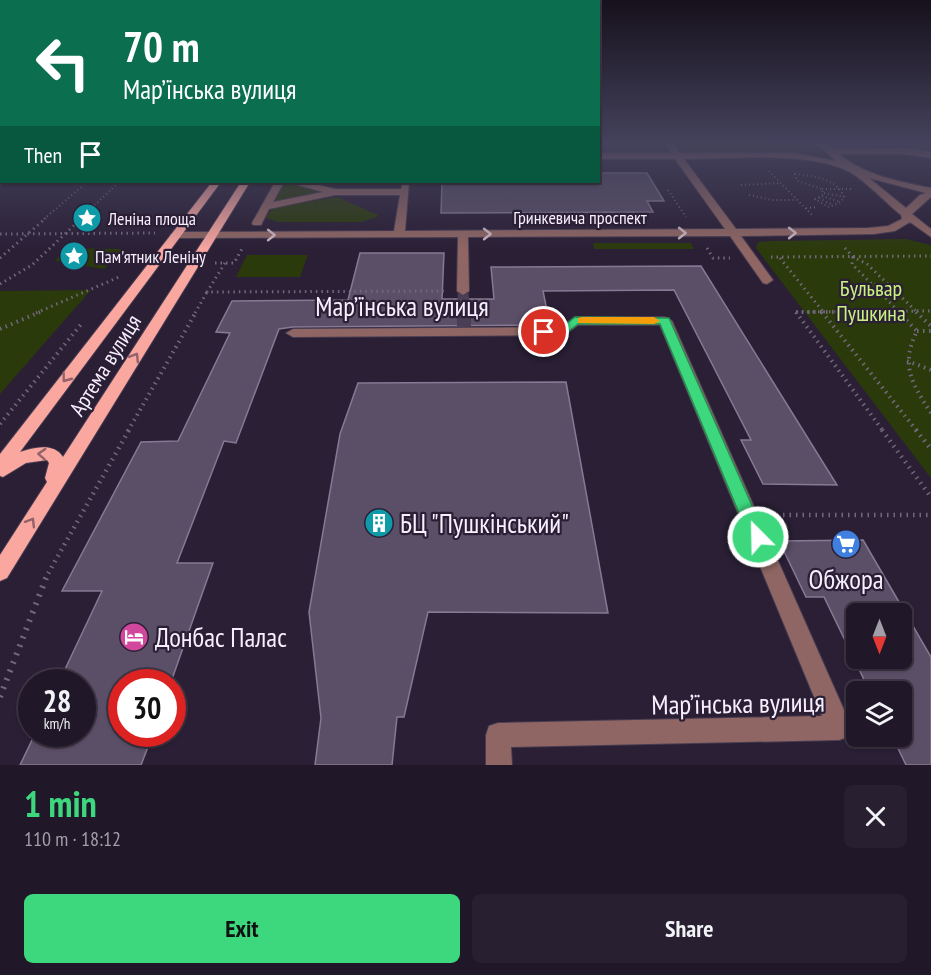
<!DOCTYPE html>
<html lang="en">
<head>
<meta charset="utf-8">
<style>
	:root { --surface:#201728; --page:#282030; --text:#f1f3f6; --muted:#a29fa8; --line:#3d3645; --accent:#3dd77e }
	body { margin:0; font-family:"PT Sans Narrow",sans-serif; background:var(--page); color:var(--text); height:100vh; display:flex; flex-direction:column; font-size:22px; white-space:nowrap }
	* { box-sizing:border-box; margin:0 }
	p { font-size:20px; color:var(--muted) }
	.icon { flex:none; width:33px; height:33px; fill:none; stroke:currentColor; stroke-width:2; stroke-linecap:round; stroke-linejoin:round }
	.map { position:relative; height:765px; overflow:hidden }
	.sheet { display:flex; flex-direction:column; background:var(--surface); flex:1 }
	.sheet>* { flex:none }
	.hud { position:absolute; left:0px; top:0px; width:600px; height:183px; box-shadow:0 2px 4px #0004,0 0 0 2px var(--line); background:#0b6e4f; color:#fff; overflow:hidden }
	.needle { width:39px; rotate:180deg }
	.tools { position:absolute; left:846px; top:603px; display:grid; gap:12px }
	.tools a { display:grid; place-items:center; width:66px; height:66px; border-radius:9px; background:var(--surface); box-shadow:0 2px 4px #0004,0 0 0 2px var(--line); font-size:30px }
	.speed { position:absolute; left:18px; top:669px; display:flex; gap:12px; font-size:30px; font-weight:700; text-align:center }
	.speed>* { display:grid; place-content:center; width:78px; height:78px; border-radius:50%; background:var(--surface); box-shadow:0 2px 4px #0004,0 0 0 2px var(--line); line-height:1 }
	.speed small { font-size:15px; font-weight:400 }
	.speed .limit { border:9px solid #d22; background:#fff; color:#111 }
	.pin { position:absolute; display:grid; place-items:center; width:51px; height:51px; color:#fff; margin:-26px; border:3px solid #fff; border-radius:50%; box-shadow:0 2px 6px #0007 }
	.me { position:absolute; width:66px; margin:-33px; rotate:337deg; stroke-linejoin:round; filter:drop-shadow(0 0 4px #0008) }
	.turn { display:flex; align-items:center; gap:21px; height:126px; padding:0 24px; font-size:27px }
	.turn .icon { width:78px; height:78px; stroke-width:2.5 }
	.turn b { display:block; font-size:42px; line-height:51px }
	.then { display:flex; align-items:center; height:57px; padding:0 24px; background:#0003; gap:12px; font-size:22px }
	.round { display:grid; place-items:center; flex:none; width:63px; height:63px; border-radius:9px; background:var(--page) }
	.headline { display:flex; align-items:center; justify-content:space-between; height:102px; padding:0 24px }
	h1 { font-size:36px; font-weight:800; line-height:45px; color:var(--accent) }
	.primary-button { display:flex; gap:12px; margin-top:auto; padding:12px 24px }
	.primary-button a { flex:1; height:69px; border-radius:9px; background:var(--accent); color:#111; font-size:24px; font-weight:800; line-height:69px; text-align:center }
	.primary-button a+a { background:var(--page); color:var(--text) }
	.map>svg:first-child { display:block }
</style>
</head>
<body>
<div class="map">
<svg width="931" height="765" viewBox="0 0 931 765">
	<rect width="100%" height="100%" fill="#2a1f35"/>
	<!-- green -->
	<path fill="#2b3a0b" d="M678,144H810L812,145L802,151H702L687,150Z
		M285,182L320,189L318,195L274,202Z
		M337,197L378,215L377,217L361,222H278L266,218L272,208Z
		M906,239L931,245V478L756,248L758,242L774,241Z
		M593,243H691L694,249H594Z
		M65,248L122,249L104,269L55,261Z
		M247,255H308L300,277H236Z
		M91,290L0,394V291Z"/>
	<!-- building -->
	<path fill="#5b4f68" stroke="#857993" stroke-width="1.5" fill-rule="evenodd" d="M598,173H647L664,201H647L653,212L441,213L442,182H598Z
		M360,253H444L442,299H494L491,267L701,266L837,485L763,484L741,440H751L674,290L543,291L550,325L293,327L279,329L236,443L224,441L177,563H213L171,682H122V734H153L141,765H20L35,734H82V682H59L102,591H62L141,442L178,441L230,333L216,332L232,301L348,300Z
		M566,382L608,613L428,612L404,717H397L392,765H315L321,718L309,612L340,434L358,383Z
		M863,540L931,657V765H906L892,736H902V692H870L824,597H806L779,541ZM856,614H902V658H856Z"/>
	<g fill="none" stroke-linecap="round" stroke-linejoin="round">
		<!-- minor-tunnel-far1 -->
		<path stroke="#493e53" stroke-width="11" stroke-dasharray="11 6" stroke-linecap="butt" d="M463,291L464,313"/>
		<!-- minor-tunnel -->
		<path stroke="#493e53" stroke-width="14" stroke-dasharray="14 8" stroke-linecap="butt" d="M464,312V332"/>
		<!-- minor casing -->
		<g stroke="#473c51" stroke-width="2">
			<path id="minor" d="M665,144H673L680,153H794L836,161L817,144H826L833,149L904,148L931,152V158L904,154H839C866,176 898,181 931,188V197L912,214L931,229V237L910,222L895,231L874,234L741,236L773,280L767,284L763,283L730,236L468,237L469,291L463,295L457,291L458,237L175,238L170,235L175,232L394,231L400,195H335L269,209L261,225H253L252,223L275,182H284L273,202L323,192L294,184L293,182H306L335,189H401L403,182H409L405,231L725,229L675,159H598V153H672ZM684,159C729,159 808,151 848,171C865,180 885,202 901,215L902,219L888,226L868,228L736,229ZM869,178L926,193L920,195L906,208Z
				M2,162V168L0,169V163Z
				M2,178V182H6L0,185Z
				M575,317H665L672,321L848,719L851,728L848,737L839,740L511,747L512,765H486V735L489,726L498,723L822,716L660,325H578L564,335L293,337L286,333L293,329L561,327Z"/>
		</g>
		<!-- major casing -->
		<g stroke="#473c51" stroke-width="2">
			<path id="major" d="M212,182H221L20,452C35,447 54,443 63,457L241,182H250L7,578L0,581V555L47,482L45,478L49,463L47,460L26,463L3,477L0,476V454Z"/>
		</g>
		<!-- path-far4 -->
		<path stroke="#72687c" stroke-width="2" stroke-dasharray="1 3" stroke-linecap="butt" d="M769,171L812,215
			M795,174C813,176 837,178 844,197L841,202L829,207L815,199L823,195L822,189L797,181Z
			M741,185L780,183
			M822,189H852
			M668,190L686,217
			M824,193L844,197
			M749,195L772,200H797
			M822,196L840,202
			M819,198L833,205
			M806,208L817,207
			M44,219L87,182
			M80,219L119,182"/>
		<!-- path-far3 -->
		<path stroke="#72687c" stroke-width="3" stroke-dasharray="1.5 4" stroke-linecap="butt" d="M0,234L155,233
			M707,248L713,258H730
			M845,248L853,257L867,264L918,313
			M771,257L931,256
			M853,257L852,264L900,313
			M0,258L46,218
			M780,258L824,313
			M215,263H234L242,249
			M225,263L207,292L444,291
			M0,284L32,265L82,218
			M874,285H889
			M796,312L931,311
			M36,313L119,277
			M195,313L207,292"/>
		<!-- path-far2 -->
		<path stroke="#72687c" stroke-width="4" stroke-dasharray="1.5 4.5" stroke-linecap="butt" d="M796,312L883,431
			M796,312H848
			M822,312L917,431
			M898,312L917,331C900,365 912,384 931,413
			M916,312L931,326
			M0,329L40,312
			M917,331H931
			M907,361L931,370
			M0,424L83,322
			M128,431L196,312"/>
		<!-- path-far1 -->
		<path stroke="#72687c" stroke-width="4.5" stroke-dasharray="1.5 5" stroke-linecap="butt" d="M882,430L931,497
			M916,430L931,449
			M770,515H931
			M45,579L129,430"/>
		<!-- path -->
		<path stroke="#72687c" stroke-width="6" stroke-dasharray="2 7" stroke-linecap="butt" d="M0,697L46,578"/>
		<!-- minor -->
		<use href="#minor" fill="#8f6663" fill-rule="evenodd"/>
		<!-- major -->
		<use href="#major" fill="#faa7a0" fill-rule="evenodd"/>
	</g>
	<!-- one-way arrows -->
	<defs><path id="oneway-chevron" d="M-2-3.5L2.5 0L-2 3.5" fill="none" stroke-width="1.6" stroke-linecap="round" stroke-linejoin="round" transform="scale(1.5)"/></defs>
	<g stroke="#cdb8c0">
		<use href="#oneway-chevron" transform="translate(682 233)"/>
		<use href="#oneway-chevron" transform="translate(792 233)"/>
		<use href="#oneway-chevron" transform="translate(487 234)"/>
		<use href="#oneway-chevron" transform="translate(271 235)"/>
	</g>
	<g stroke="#92636a">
		<use href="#oneway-chevron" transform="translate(135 357) rotate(-58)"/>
		<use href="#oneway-chevron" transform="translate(66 378) rotate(127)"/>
		<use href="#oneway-chevron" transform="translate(42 454) rotate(-177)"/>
		<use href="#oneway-chevron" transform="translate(31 522) rotate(-58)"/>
	</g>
	<!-- sky -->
	<linearGradient id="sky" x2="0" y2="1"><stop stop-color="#17111d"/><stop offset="0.57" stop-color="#44425c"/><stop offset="1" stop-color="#44425c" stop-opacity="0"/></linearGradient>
	<rect width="931" height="251" fill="url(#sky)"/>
	<!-- route -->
	<path fill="#3dd77e" stroke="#288c52" stroke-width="1.5" d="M575,317L669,318L766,537L764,542L758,544L751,542L749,537L660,324H578L564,335H544L538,332L544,328H561Z"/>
	<!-- slow -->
	<path fill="#f59e0b" d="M582,317H654L660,321L654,324L578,323V318Z"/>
	<!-- icons -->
	<defs>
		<g id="sight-disc" transform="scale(1.5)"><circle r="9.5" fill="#0f9aa8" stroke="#2a1f35"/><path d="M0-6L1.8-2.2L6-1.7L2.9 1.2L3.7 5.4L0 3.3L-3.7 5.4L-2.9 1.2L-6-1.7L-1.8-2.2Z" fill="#fff"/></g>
		<g id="building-disc" transform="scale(1.5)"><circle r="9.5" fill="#0f9aa8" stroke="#2a1f35"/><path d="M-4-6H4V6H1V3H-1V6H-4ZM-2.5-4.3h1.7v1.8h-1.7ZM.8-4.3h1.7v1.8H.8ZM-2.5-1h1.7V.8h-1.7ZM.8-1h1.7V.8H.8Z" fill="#fff"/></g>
		<g id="supermarket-disc" transform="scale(1.5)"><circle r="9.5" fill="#3f7fe0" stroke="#2a1f35"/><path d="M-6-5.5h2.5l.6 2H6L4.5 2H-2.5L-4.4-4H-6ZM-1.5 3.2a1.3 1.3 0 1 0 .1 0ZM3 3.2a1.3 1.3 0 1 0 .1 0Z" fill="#fff"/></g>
		<g id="hotel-disc" transform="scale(1.5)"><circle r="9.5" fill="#d1479c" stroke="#2a1f35"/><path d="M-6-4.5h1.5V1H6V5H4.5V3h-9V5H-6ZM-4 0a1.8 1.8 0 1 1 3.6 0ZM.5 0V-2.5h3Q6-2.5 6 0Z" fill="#fff"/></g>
	</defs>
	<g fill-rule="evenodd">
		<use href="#sight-disc" x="87" y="218"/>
		<use href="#sight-disc" x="74" y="256"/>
		<use href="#building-disc" x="379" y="523"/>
		<use href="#supermarket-disc" x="846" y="544"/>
		<use href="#hotel-disc" x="134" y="637"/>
	</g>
	<g text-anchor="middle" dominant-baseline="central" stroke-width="4.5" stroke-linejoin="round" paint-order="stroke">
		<!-- far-street labels -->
		<g font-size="18" fill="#f6effe" stroke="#2a1f35">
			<text x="580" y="217">Гринкевича проспект</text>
		</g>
		<!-- far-poi labels -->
		<g font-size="18" fill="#f6effe" stroke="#2a1f35" text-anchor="start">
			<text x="108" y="218">Леніна площа</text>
			<text x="95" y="256">Пам'ятник Леніну</text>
		</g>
		<!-- park labels -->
		<g font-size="22" fill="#c9f180" stroke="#2a1f35">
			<text x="871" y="288">Бульвар<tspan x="871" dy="25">Пушкина</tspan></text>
		</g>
		<!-- street labels -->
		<g font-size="22" fill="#f6effe" stroke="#2a1f35">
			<text transform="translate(105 365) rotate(-58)">Артема вулиця</text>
		</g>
		<!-- near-street labels -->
		<g font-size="27" fill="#f6effe" stroke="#2a1f35">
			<text x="402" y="306">Мар’їнська вулиця</text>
			<text transform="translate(738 703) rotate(-1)">Мар’їнська вулиця</text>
		</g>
		<!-- near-poi labels -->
		<g font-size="27" fill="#f6effe" stroke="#2a1f35" text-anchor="start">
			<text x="400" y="523">БЦ "Пушкінський"</text>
			<text x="846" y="579" text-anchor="middle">Обжора</text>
			<text x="155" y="637">Донбас Палас</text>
		</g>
	</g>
</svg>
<div class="tools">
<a><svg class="needle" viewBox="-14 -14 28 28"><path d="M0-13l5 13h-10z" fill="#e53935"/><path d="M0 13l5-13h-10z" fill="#a29fa8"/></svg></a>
<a><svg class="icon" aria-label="layers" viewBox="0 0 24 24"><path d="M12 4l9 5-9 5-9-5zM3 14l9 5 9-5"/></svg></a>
</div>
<div class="speed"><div>28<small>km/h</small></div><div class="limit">30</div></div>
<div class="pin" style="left:544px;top:332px;background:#d93025"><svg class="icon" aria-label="arrive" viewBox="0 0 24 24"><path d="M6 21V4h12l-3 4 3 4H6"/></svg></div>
<svg class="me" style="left:758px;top:537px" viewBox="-20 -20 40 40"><circle r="17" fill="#3dd77e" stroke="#fff" stroke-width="3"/><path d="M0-11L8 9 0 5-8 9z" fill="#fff"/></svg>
<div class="hud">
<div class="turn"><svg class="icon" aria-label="left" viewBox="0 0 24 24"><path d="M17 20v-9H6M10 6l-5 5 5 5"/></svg><div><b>70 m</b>Мар’їнська вулиця</div></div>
<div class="then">Then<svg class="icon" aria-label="arrive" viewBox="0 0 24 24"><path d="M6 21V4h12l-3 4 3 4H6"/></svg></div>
</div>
</div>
<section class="sheet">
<div class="headline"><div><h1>1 min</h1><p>110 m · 18:12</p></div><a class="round"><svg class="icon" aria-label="close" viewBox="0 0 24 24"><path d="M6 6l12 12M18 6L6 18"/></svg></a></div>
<div class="primary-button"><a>Exit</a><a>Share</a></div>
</section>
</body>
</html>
